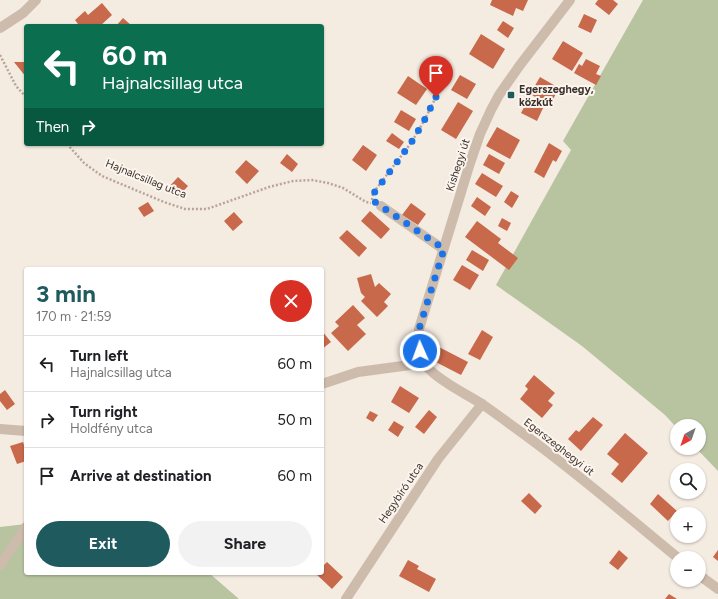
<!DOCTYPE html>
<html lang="en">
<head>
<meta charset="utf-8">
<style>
	:root { --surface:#fff; --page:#f2f2f2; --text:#202124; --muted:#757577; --line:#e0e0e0; --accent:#1f5a5e }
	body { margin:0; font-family:Figtree,sans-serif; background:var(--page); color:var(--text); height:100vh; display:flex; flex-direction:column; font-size:15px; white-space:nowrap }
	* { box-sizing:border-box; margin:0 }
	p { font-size:13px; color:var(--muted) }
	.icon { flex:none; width:22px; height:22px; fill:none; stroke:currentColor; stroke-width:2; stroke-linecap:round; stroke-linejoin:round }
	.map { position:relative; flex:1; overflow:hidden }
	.sheet { position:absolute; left:24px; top:267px; width:300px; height:308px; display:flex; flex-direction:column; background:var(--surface); border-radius:4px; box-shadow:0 1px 3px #0004 }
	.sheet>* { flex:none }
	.banner { position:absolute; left:24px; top:24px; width:300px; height:122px; border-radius:4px; box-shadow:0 1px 3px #0004; background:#0b6e4f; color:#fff; overflow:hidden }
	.needle { width:26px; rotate:220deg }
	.controls { position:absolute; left:670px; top:419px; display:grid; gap:8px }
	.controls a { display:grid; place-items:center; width:36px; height:36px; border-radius:50%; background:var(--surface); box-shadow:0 1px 3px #0004; font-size:20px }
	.pin { position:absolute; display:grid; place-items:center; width:34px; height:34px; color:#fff; margin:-41px -17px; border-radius:50% 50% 50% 0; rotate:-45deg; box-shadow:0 0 4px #0007 }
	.pin .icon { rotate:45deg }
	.me { position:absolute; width:44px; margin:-22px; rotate:358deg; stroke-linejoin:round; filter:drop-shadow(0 0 3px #0008) }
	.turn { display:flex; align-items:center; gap:14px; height:84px; padding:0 12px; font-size:18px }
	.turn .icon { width:52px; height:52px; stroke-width:2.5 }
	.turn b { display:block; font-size:28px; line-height:34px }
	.then { display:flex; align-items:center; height:38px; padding:0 12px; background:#0003; gap:8px; font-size:15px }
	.round { display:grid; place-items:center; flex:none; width:42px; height:42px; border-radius:21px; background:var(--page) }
	.summary { display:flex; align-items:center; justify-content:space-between; height:68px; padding:0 12px }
	h1 { font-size:24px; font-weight:700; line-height:30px; color:var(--accent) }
	.primary-button { display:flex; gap:8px; margin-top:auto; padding:8px 12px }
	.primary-button a { flex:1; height:46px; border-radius:24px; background:var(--accent); color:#fff; font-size:16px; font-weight:700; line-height:46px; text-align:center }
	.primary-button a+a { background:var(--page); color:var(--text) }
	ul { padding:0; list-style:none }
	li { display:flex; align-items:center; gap:12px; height:56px; padding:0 12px; border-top:1px solid var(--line) }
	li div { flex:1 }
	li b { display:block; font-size:15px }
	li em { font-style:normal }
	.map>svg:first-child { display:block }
</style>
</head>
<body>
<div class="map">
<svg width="718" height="599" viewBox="0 0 718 599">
	<rect width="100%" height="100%" fill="#f4ebe1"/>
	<!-- green -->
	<path fill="#b8c4a0" d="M643,0H718V471L696,448H699V426H677V428L665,415L582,346L496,285L571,150L563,141Z
		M26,524V573H209L239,599H0V527Z"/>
	<!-- building -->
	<path fill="#c8694b" d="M492,0H528L523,11L516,8L513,16L490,5Z
		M598,0H613L618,4L609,15L595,4Z
		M102,3L112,15L100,26H75L78,24L75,20L85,11L88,15Z
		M584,14L597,20L591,33L578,27Z
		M123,18L132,26H116Z
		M503,21L514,28L508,38L497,30Z
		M481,34L505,49L493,69L469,54Z
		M563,41L583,53L572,71L552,59Z
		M586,59L600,66L596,74L601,76L596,85L574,73L579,64L582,66Z
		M14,62H26V77Z
		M434,74L447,82L442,90L429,82Z
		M460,75L476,84L467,99L451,90Z
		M408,76L427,89L416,105L397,93Z
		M540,77L559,88L550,105L530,94Z
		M529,98L544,106L537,121L521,113Z
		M458,102L473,111L456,139L441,130Z
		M401,110L416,119L409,131L394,122Z
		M497,127L520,140L510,159L486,146Z
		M392,133L404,142L399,149L386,141Z
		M549,143L562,151L556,162L553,160L544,178L534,172Z
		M363,145L377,155L366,171L352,160Z
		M287,154L298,164L292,172L280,163Z
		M489,154L505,163L499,174L483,165Z
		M246,160L259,171L247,184L235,172Z
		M482,173L503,186L496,197L475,184Z
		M178,177L188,186L177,198L168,188Z
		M511,191L519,196L512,208L504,202Z
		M477,197L491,207L485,216L471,206Z
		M148,202L154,211L144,217L138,208Z
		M411,203L426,214L418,225L402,215Z
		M370,211L390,229L381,239L361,221Z
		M234,212L243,222L233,231L224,221Z
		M502,218L511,223L507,231L498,226Z
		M477,221L501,239L498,243L518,258L509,270L465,237Z
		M347,230L367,248L359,257L339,238Z
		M472,250L489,260L483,271L466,260Z
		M462,265L479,275L470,290L453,280Z
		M371,274L375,287L379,283L391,294L384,302L388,306L377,317L361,301L365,297L361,293L357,278Z
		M353,305L365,318L357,325L366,334L348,351L331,333L339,326L335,322Z
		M482,330L493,337L480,360L468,354Z
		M322,331L331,342L322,349Z
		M435,345L468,362L461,375L428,358Z
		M534,375L555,393L548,401L553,405L542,418L520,399L528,389L525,386Z
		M400,386L419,398L409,413L391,402Z
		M5,390L15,404L7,410L0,401V394Z
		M429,410L437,417L424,434L415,427Z
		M370,411L378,415L373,422L366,418Z
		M593,417L603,425L581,451L568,439L576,430L579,432Z
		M394,421L404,427L398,437L388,430Z
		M625,433L648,453L622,483L611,474L619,464L607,454Z
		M23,442L26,451V461L17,464L10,446Z
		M529,493L542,506L535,514L521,501Z
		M658,494L677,511L668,521L650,504Z
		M619,550L628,558L618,570L609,563Z
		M718,550V561L713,557Z
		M408,560L419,566L417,569L436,579L429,592L399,576Z
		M327,562L343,577L332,589L315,573H322V567Z
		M669,594L677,599H665Z"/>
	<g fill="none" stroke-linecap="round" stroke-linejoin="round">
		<!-- path -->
		<path stroke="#b9a596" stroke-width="2.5" stroke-dasharray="2 2" stroke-linecap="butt" d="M0,55L16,86L26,97
			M67,144L84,163L102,176L164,202L185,209H207L269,187L293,181L312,180L328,183L343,188L366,202L371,203
			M372,200L373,193L411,143L424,121L436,97"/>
		<!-- minor -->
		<path stroke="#cdbbac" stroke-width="10" d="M381,206L443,249
			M322,384L358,372L410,365L423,359
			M0,429L26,431
			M0,565L26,527
			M346,599L438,459L482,404"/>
		<!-- tertiary -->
		<path stroke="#cdbbac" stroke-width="10" d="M570,0L520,65L499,95L491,110L480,134L470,163L419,329C418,343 419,359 429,369C444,384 465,393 482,404C498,415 514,427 529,438C581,476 629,518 678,558
			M0,28L23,13L36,0
			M699,575L718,589"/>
	</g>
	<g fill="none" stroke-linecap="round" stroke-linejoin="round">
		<!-- route -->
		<path stroke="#1a73e8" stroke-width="7" stroke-dasharray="0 12.6" d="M420,351L418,341L419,329L444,249L372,200L374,193L411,143L424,121L436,97"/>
	</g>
	<!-- markers -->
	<rect fill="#1f5a5e" stroke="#fbf5ee" stroke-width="1.5" x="507" y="91" width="8" height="8" rx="2"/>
	<g text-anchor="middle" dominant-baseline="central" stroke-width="4" stroke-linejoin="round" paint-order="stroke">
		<!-- poi labels -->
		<g font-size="11" font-weight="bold" fill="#3b302b" stroke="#fbf5ee" text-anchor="start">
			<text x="519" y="89">Egerszeghegy,<tspan x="519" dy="13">közkút</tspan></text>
		</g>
		<!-- street labels -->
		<g font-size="11" fill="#3b302b" stroke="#fbf5ee">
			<text transform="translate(458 165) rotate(-72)">Kishegyi út</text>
			<text transform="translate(146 179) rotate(22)">Hajnalcsillag utca</text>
			<text transform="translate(559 447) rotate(38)">Egerszeghegyi út</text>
			<text transform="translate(401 493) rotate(-56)">Hegybíró utca</text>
		</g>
	</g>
</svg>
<div class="controls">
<a><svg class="needle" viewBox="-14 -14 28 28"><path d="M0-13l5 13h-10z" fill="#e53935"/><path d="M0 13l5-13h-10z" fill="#757577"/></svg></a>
<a><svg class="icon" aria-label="search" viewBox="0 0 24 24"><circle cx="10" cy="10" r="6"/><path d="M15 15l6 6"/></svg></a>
<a>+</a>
<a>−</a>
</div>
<div class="pin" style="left:436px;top:97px;background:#d93025"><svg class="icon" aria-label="arrive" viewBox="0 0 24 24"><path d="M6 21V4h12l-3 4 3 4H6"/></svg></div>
<svg class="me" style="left:420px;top:351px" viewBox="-20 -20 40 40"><circle r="17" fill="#1a73e8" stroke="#fff" stroke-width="3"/><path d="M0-11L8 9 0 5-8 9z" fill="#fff"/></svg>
<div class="banner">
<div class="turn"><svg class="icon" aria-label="left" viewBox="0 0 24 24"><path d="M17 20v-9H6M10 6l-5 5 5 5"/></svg><div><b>60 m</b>Hajnalcsillag utca</div></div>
<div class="then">Then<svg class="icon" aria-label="right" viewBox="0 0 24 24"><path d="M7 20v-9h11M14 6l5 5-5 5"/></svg></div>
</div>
<section class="sheet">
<div class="summary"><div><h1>3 min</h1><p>170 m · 21:59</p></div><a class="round" style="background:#d93025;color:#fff"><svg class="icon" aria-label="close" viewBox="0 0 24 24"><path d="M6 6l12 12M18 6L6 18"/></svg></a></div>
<ul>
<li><svg class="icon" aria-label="left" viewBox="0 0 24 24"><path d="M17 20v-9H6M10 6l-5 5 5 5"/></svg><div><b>Turn left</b><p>Hajnalcsillag utca</p></div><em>60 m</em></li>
<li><svg class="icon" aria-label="right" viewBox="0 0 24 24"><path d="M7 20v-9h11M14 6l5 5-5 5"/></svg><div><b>Turn right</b><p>Holdfény utca</p></div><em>50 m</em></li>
<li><svg class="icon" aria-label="arrive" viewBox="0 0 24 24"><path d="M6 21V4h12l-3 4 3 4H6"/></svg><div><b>Arrive at destination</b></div><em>60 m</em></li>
</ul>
<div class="primary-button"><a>Exit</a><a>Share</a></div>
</section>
</div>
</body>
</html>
